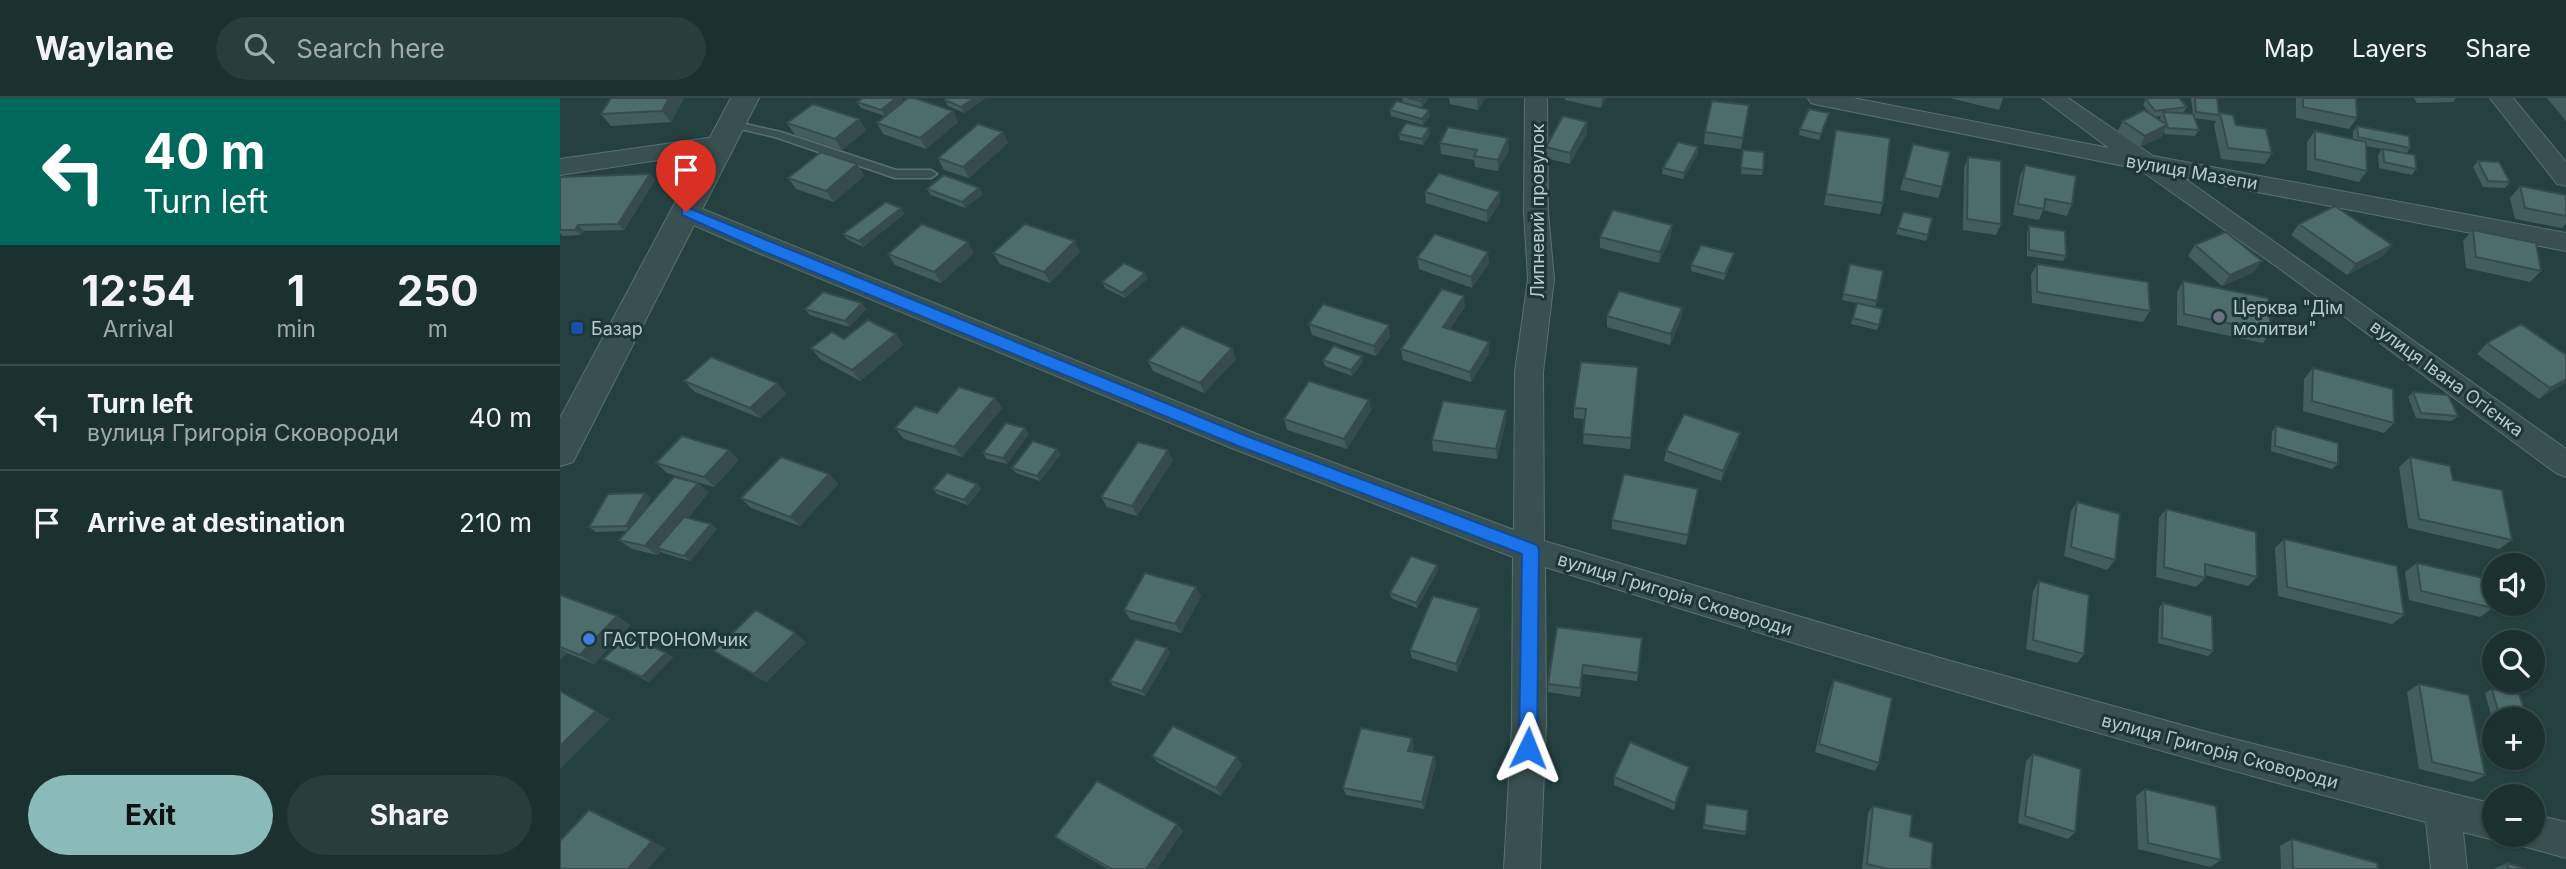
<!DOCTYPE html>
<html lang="en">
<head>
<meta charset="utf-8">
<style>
	:root { --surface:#1b3130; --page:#283d3c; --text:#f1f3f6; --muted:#a0a9ab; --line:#394c4c; --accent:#8bbbb9 }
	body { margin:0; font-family:Inter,sans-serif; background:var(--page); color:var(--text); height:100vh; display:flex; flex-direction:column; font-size:26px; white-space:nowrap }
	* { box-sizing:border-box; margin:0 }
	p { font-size:23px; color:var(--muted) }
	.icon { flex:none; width:38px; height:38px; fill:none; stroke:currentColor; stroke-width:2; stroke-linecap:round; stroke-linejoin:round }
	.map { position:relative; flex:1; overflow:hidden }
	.drawer { display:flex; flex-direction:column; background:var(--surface); width:560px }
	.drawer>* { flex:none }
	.hud { background:#00695c; color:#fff; overflow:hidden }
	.controls { position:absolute; left:1922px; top:455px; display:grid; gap:14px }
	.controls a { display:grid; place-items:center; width:63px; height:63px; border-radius:50%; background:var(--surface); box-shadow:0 2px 5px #0004,0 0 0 2px var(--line); font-size:35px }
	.pin { position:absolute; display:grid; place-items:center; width:60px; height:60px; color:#fff; margin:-72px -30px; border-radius:50% 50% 50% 0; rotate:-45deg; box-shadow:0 0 7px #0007 }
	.pin .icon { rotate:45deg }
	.me { position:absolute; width:77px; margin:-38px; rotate:2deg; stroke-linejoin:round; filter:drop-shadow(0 0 5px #0008) }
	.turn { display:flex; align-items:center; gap:24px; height:147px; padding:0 28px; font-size:32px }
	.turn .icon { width:91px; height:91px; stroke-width:2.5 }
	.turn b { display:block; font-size:49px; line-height:60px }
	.eta { display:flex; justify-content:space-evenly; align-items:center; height:119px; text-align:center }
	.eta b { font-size:42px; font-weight:700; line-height:49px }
	.cta { display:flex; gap:14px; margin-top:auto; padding:14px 28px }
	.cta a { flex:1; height:80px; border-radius:42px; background:var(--accent); color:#111; font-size:28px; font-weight:700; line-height:80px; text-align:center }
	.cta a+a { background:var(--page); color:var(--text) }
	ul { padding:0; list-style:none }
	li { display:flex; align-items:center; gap:21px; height:105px; padding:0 28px; border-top:2px solid var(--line) }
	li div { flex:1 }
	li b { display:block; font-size:26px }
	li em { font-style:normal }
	header { display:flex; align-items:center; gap:42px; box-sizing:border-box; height:98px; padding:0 35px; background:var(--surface); border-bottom:2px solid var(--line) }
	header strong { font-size:33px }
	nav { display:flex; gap:38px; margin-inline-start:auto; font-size:24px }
	.search { width:490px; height:63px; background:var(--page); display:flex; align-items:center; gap:18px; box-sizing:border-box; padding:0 24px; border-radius:38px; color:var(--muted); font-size:26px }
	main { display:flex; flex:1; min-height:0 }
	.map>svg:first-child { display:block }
</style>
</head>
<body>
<header>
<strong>Waylane</strong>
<div class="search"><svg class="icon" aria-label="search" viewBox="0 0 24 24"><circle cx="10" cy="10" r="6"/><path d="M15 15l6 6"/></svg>Search here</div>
<nav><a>Map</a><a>Layers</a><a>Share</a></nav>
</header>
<main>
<section class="drawer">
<div class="hud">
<div class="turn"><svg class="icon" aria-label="left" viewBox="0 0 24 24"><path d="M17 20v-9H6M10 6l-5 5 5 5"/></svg><div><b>40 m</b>Turn left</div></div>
</div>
<div class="eta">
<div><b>12:54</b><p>Arrival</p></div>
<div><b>1</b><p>min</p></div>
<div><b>250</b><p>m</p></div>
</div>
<ul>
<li><svg class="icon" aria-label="left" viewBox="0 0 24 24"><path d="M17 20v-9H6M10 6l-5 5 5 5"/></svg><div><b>Turn left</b><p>вулиця Григорія Сковороди</p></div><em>40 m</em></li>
<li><svg class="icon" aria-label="arrive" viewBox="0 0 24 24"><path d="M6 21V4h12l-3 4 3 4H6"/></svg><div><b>Arrive at destination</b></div><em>210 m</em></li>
</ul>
<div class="cta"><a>Exit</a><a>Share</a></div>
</section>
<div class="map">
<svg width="2006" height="771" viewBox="0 0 2006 771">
	<rect width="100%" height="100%" fill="#244140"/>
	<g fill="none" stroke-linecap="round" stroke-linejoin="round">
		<!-- service casing -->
		<g stroke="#597071" stroke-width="3">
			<path id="service" d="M172,23L221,34L336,72H371L377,76L371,80H335L215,39L168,28L167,26Z"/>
		</g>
		<!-- minor casing -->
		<g stroke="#597071" stroke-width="2">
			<path id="minor" d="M965,0H987L988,114L994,181L983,274L984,443L1380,560L1654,636L1934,706V737H1947L1934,742L1903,734L1907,771H1871L1866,724C1570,648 1277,559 985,469L986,626L980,771H944L952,626L953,459L674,351L196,154L117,120L114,114L117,108L126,106L135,108L694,335L954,432L955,274L968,181L964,114Z
				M1248,0H1293L1549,50L1482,0H1508L1593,58L2006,135V153L1624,80L2006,351V379L1996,375L1723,173L1579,71L1259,7L1251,5Z
				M1930,0H1953L2006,64V88L1997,86Z
				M162,38L170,41L174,46L170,51L0,77V61Z
				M1972,716L2006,724V760L1959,747L1955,737H1972Z"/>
		</g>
		<!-- tertiary casing -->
		<g stroke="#597071" stroke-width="2">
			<path id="tertiary" d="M171,0H199L13,364L0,368V320Z"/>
		</g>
		<!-- service -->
		<use href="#service" fill="#385050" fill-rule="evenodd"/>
		<!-- minor -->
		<use href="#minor" fill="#385050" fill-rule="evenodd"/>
		<!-- tertiary -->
		<use href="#tertiary" fill="#385050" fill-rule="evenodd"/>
	</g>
	<!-- wall -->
	<path fill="#425d5d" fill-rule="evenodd" d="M51,0H124L111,24L51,28L41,16Z
		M426,0L404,15L388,8L385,2Z
		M842,0H868L862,9L843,4Z
		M889,0H925L918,12L890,6Z
		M1005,0H1046L1041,10L1005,2Z
		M1390,0H1443L1439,12Z
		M1631,0H1657L1659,17L1656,23L1634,20L1639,32L1635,38L1605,36L1604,33L1601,39L1580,49L1557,34L1563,23L1591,17L1583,7L1586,1L1627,9L1623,15L1633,16ZM1601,18L1600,20L1601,24L1594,19Z
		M1736,0H1796L1797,20L1789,31L1736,20Z
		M1854,0H1896L1893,4L1857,5Z
		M1987,0H2006V23Z
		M343,3L325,18L301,10L297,4Z
		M1189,7L1181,51L1144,46L1145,34Z
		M830,12L870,18L863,27L831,18Z
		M393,13L398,24L366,51L323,36L317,25Z
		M1660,15L1712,55L1705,66L1661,61L1654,27Z
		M299,21L306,32L282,52L235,37L227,25Z
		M1267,21L1259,42L1239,37L1240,31Z
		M1797,28L1850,50L1846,56L1856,71L1852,77L1819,70L1818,57L1822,51L1806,48L1807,73L1799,84L1747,72V44L1755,33L1793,41V33Z
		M1276,32L1323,105L1320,116L1264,107Z
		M1027,35L1010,66L986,60V49Z
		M839,36H870L863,47L840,42Z
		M448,45L409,80L384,72L378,60Z
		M880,45L949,51L938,73L915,69L914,62L881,56Z
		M1353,46L1382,89L1378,100L1340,92Z
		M1183,52L1203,72L1202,77L1181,76Z
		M1138,55L1123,81L1102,76L1103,70Z
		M1408,59L1441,126L1436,137L1403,132L1404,70Z
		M1918,63L1950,84L1945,90L1923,89L1913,69Z
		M297,66L304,78L274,104L236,91L228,80Z
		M1465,67L1512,106L1507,118L1483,112L1479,122L1453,117L1460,78Z
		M0,79L95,82L64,132L24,133L21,137L3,138L0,135Z
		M1960,88L2006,97V126L2002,130L1955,121L1950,100Z
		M367,91L423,96L405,110L371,97Z
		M865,94H940V105L927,124L866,105Z
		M341,110L344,116L303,149L287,141L283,136Z
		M1343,114L1368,137L1366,143L1336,136Z
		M1739,126L1832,147L1823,158L1787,177L1731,137Z
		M1469,128L1506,158L1503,163L1467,158V134Z
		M1913,132L1981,173L1970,184L1906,170L1903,143Z
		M1111,138L1099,165L1040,150V139Z
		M1635,147L1694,174L1662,188L1628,158Z
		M520,154L490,185L440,166L433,155Z
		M414,155L381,185L335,167L328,156Z
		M857,160L929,165L912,190L859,171Z
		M1173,161L1164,182L1131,173V167Z
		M1290,166L1317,203L1315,209L1282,202Z
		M1477,166L1590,213L1583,224L1472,205L1471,177Z
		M585,175L587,181L565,200L545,190L542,184Z
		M1623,183L1711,234L1703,245L1617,227V194Z
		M1297,205L1319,227L1317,232L1291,226Z
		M905,209L890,231L929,255L911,284L843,262L841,251Z
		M1122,210L1121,221L1110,247L1047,229V218Z
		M245,211H306L289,229L250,217Z
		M749,226L830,238L816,258L752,237Z
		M336,236L343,247L300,283L260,261L251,250L284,241Z
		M1927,245L2006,257V284L1979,301L1917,256Z
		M672,250L676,261L644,295L593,273L588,263Z
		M802,258L803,263L792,278L765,268L763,262Z
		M1078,269L1070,351L1023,346L1025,321L1014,320V310Z
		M1753,270L1834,325L1824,335L1743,313L1744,281Z
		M124,283L217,285L226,296L200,320L135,294Z
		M1853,294L1898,318L1892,323L1856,320L1848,299Z
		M435,300L442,310L402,359L344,341L335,330L377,315Z
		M809,302L811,312L787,351L727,332L724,321Z
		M946,312V322L937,361L873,353L872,342Z
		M1716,328L1778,366L1772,371L1711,353L1712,334Z
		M469,336L447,366L427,361L423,355Z
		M1178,345L1161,383L1104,363L1106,353Z
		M497,351L501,356L480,383L456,375L452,370Z
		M169,352L179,362L154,389L107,375L96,365Z
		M1850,359L1893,382L1952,442L1939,451L1848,430L1839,369Z
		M613,362L577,418L547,409L541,399Z
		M269,376L278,386L240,428L191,410L181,400Z
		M417,386L421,391L408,407L377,396L373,391Z
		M1138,391L1126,447L1052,431V422Z
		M149,394L128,420L157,431L130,463L103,455L101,453L97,457L72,451L59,442L67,433L36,434L29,429L85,395L91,400L82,415Z
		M1517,404L1555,462L1547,472L1504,458L1511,413Z
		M1606,411L1697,479L1688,488L1645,477V480L1636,489L1596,479L1599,420Z
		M1724,441L1844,517L1832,526L1718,498L1715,450Z
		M1857,465L1933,510L1920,519L1849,502L1845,474Z
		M877,467L878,472L857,510L831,500L830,495Z
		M1479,483L1524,556L1517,565L1466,551L1473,493Z
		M0,497L57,518L70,527L34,566L7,555L0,562Z
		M641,498L621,535L570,521L564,512Z
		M1603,505L1653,553L1648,558L1598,545L1599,510Z
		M920,519L897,574L852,560L850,552Z
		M997,529L1082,540L1077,583L1023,576L1020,599L988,594V586Z
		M246,544L206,584L166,561L154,553Z
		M607,550L610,555L585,598L553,588L550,583Z
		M106,555L113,559L89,584L43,561Z
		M1274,582L1319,665L1315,673L1255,654L1270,591Z
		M1859,586L1925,677L1912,684L1859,671L1847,594Z
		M1932,591L1967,621H1932L1925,595Z
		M852,640L854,648L852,654L874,658L876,665L864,711L786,697L783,690Z
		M1473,656L1515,734L1508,741L1458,725L1466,663Z
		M592,658L682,667L661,698L598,665Z
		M1127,677L1114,712L1054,687V679Z
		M1585,691L1661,762L1650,769L1578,751L1576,698Z
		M1146,706L1186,734L1185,737L1143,731Z
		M1313,708L1350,738L1371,771H1302L1308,715Z
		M617,726L623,733L597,771H548L503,745L495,739Z
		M1732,741L1818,771H1721L1720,748Z
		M1947,765L1967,771H1933Z"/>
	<!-- shaded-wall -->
	<path fill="#364c4c" d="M109,0H124L111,24L102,13Z
		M336,0H342L343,3L325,18L321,12Z
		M414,0H426L404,15L401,9Z
		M863,0H868L862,9L861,3Z
		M917,0H925L918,12L917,1Z
		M1042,0H1046L1041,10Z
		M869,12L870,18L863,27L862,21Z
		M393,13L398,24L366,51L360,40Z
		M299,21L306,32L282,52L275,41Z
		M1027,24V35L1010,66V55Z
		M1607,27L1601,39L1580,49L1585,38Z
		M869,30L870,36L863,47L862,41Z
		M443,34L448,45L409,80L403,69Z
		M948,40L949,51L938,73V62Z
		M1138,49V55L1123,81L1124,75Z
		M297,66L304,78L274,104L266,93Z
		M90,76L95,82L64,132L58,126Z
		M419,90L423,96L405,110L402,104Z
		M940,94V105L927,124V113Z
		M341,110L344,116L303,149L299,143Z
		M18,127L24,133L21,137L15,132Z
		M1112,127L1111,138L1099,165L1100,154Z
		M515,143L520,154L490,185L484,174Z
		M408,144L414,155L381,185L374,174Z
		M1832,147L1823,158L1787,177L1796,166Z
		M928,154L929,165L912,190L911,179Z
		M1174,155L1173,161L1164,182L1165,176Z
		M1702,163L1694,174L1662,188L1670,177Z
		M585,175L587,181L565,200L562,195Z
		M904,198L905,209L884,240L883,229Z
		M302,205L306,211L289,229L285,223Z
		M1122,210L1121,221L1110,247L1111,236Z
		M829,227L830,238L816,258L814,248Z
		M336,236L343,247L300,283L292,272Z
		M929,244V255L911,284L910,274Z
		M672,250L676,261L644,295L640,285Z
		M802,258L803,263L792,278L791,272Z
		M2006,281V284L1979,301L1990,290Z
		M217,285L226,296L200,320L190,310Z
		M435,300L442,310L402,359L394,349Z
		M809,302L811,312L787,351L784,341Z
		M946,312V322L937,361L936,351Z
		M465,330L469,336L447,366L443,360Z
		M1180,335L1178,345L1161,383L1163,373Z
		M497,351L501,356L480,383L477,378Z
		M169,352L179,362L154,389L144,379Z
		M608,352L613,362L577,418L572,408Z
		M269,376L278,386L240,428L230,419Z
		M138,385L149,394L102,451L97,450L101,453L97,457L85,448Z
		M417,386L421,391L408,407L404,402Z
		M85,395L91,400L72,433L66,428Z
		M151,426L157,431L130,463L124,458Z
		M877,467L878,472L857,510L856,505Z
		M636,489L641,498L621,535L615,526Z
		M919,510L920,519L897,574L896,566Z
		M57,518L70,527L34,566L20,557Z
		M235,535L246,544L206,584L194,576Z
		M607,550L610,555L585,598L582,593Z
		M0,551L7,555L0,562Z
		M106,555L113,559L89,584L82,579Z
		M36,613L50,621L0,671V648Z
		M852,640L854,648L850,661L848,653Z
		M874,658L876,665L864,711L862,704Z
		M677,659L682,667L661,698L656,690Z
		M1129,669L1127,677L1114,712L1115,705Z
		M43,719L106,750L88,771H68Z
		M617,726L623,733L597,771H586Z"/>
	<!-- building -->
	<path fill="#4d6c6c" stroke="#364c4c" stroke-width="2" d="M51,0H109L102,13L41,16Z
		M303,0H336L321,12L297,4Z
		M348,0H354L393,13L360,40L317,25Z
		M387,0H414L401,9L385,2Z
		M848,0H863L861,3Z
		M1593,0H1619L1627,9L1595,13L1586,1Z
		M1635,0H1657L1659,17L1636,14Z
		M1743,0H1796L1797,20L1743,9Z
		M837,3L869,12L862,21L830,12Z
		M1152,3L1189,7L1183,40L1145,34Z
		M253,6L299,21L275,41L227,25Z
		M1249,11L1269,15L1261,36L1240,31Z
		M1584,12L1607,27L1585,38L1563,23Z
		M1603,14L1633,16L1639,32L1608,30Z
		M1660,15L1673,17L1676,27L1706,31L1712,55L1668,50Z
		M1003,18L1027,24L1010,55L986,49Z
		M846,25L869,30L862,41L839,36Z
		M418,26L443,34L403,69L378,60Z
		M1797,28L1849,38L1850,50L1798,39Z
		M888,29L948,40L938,62L914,58L917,52L880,45Z
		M1276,32L1330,40L1323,105L1266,96Z
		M1755,33L1806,44L1807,73L1755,61Z
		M1118,44L1138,49L1124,75L1103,70Z
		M1353,46L1390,54L1382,89L1344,80Z
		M1823,51L1855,57L1856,71L1824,64Z
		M1183,52L1204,54L1203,72L1181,70Z
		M261,54L297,66L266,93L228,80Z
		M1408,59L1441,63V126L1407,121Z
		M1918,63L1939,64L1950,84L1928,83Z
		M1465,67L1516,78L1512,106L1485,101L1484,111L1458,106Z
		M879,75L940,94L927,113L865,94Z
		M90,76L58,126L18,127L15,132H0V79Z
		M384,77L419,90L402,104L367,91Z
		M1960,88L2006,97V118L1965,110Z
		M326,104L341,110L299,143L283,136Z
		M1775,108L1832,147L1796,166L1739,126Z
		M1053,112L1112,127L1100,154L1040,139Z
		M1343,114L1372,120L1368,137L1338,130Z
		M362,126L408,144L374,174L328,156Z
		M465,126L515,143L484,174L433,155Z
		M1469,128L1505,133L1506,158L1469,152Z
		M1913,132L1976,145L1981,173L1916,159Z
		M1666,134L1702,163L1670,177L1635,147Z
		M875,136L928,154L911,179L857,160Z
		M1141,147L1174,155L1165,176L1131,167Z
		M564,165L585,175L562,195L542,184Z
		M1290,166L1323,173L1317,203L1283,196Z
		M1477,166L1588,184L1590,213L1477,194Z
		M1623,183L1708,200L1711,234L1624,216Z
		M882,191L904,198L883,229L929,244L910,274L841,251Z
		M1059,193L1122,210L1111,236L1047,218Z
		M263,194L302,205L285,223L245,211Z
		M1297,205L1323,211L1319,227L1293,220Z
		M763,206L829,227L814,248L749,226Z
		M308,222L336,236L292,272L251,250L272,234L284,241Z
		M1961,226L2006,257V281L1990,290L1927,245Z
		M622,228L672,250L640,285L588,263Z
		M774,248L802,258L791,272L763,262Z
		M151,259L217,285L190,310L124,283Z
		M1021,264L1078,269L1071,340L1023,336L1026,311L1014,310Z
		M1753,270L1833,291L1834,325L1752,303Z
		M749,283L809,302L784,341L724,321Z
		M399,289L435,300L394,349L335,330L355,308L377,315Z
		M1853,294L1888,297L1898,318L1861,315Z
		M883,303L946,312L936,351L872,342Z
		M1124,316L1180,335L1163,373L1106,353Z
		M446,325L465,330L443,360L423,355Z
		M1716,328L1778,345V366L1715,348Z
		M122,338L169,352L144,379L96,365Z
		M473,343L497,351L477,378L452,370Z
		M578,344L608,352L572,408L541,399Z
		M221,359L269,376L230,419L181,400Z
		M1850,359L1890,368L1893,382L1942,392L1952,442L1859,421Z
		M387,375L417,386L404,402L373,391Z
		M1064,376L1138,391L1128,437L1052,422Z
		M114,379L138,385L85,448L59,442Z
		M85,395L66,428L29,429L48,396Z
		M1517,404L1560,416L1555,462L1511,449Z
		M1606,411L1696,434L1697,479L1645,466V480L1604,469Z
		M124,419L151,426L124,458L97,450Z
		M1724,441L1837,468L1844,517L1727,489Z
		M851,458L877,467L856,505L830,495Z
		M1857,465L1927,481L1933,510L1861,493Z
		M585,475L636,489L615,526L564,512Z
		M1479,483L1529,497L1524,556L1473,542Z
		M0,497L57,518L20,557L0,549Z
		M873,498L919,510L896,566L850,552Z
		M1603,505L1652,518L1653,553L1602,540Z
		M196,512L235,535L194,576L154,553Z
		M997,529L1082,540L1078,575L1023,567L1020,590L988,586Z
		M68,537L106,555L82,579L43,561Z
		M576,541L607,550L582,593L550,583Z
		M1274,582L1332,600L1319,665L1259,646Z
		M1859,586L1909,597L1925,677L1872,664Z
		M1932,591L1959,596L1967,621H1961L1939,617Z
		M0,593L36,613L0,648Z
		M613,628L677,659L656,690L592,658Z
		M801,630L852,640L848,653L874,658L862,704L783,690Z
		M1070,644L1129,669L1115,705L1054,679Z
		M1473,656L1521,671L1515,734L1465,718Z
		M537,683L617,726L586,771H552L495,739Z
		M1585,691L1656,708L1661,762L1588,745Z
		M1146,706L1188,712L1186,734L1144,727Z
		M1313,708L1352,717L1350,738L1373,745L1371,771H1328L1307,766Z
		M29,712L92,743L68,771H0V743Z
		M1732,741L1817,765L1818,771H1733Z
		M1947,765L1967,771H1948Z"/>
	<!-- route -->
	<path fill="#1a73e8" stroke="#114b97" stroke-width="2" d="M126,109L689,339L977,447L979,452L977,650L974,656L968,659L961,656L959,650L962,456L678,348L200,152L122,117V110Z"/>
	<!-- markers -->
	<circle fill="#6b7280" stroke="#1d3636" stroke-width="2.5" cx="1659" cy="219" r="7"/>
	<rect fill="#1a4fb4" stroke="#1d3636" stroke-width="2.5" x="10" y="223" width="14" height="14" rx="3.5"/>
	<circle fill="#3f7fe0" stroke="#1d3636" stroke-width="2.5" cx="29" cy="541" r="7"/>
	<g text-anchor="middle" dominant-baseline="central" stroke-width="6" stroke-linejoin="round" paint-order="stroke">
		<!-- street labels -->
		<g font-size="18" fill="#b5cacb" stroke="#1d3636">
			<text transform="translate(1632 74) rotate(10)">вулиця Мазепи</text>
			<text transform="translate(977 113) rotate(-90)">Липневий провулок</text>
			<text transform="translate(1887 280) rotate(36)">вулиця Івана Огієнка</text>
			<text transform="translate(1115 496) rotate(17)">вулиця Григорія Сковороди</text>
			<text transform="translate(1660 653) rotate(15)">вулиця Григорія Сковороди</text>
		</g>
		<!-- poi labels -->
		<g font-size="18" fill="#b5cacb" stroke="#1d3636" text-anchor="start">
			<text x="1673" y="209">Церква "Дім<tspan x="1673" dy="21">молитви"</tspan></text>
			<text x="31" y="230">Базар</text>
			<text x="43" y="541">ГАСТРОНОМчик</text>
		</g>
	</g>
</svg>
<div class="controls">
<a><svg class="icon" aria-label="sound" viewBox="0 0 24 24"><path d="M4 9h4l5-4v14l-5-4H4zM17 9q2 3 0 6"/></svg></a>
<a><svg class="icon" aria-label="search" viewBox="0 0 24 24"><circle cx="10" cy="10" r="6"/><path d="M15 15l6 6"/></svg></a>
<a>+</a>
<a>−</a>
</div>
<div class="pin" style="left:126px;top:114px;background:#d93025"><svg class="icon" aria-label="arrive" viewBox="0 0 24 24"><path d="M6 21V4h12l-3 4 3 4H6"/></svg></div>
<svg class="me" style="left:968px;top:650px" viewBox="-20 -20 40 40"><path d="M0-17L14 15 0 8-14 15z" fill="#1a73e8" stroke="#fff" stroke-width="4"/></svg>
</div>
</main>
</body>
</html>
